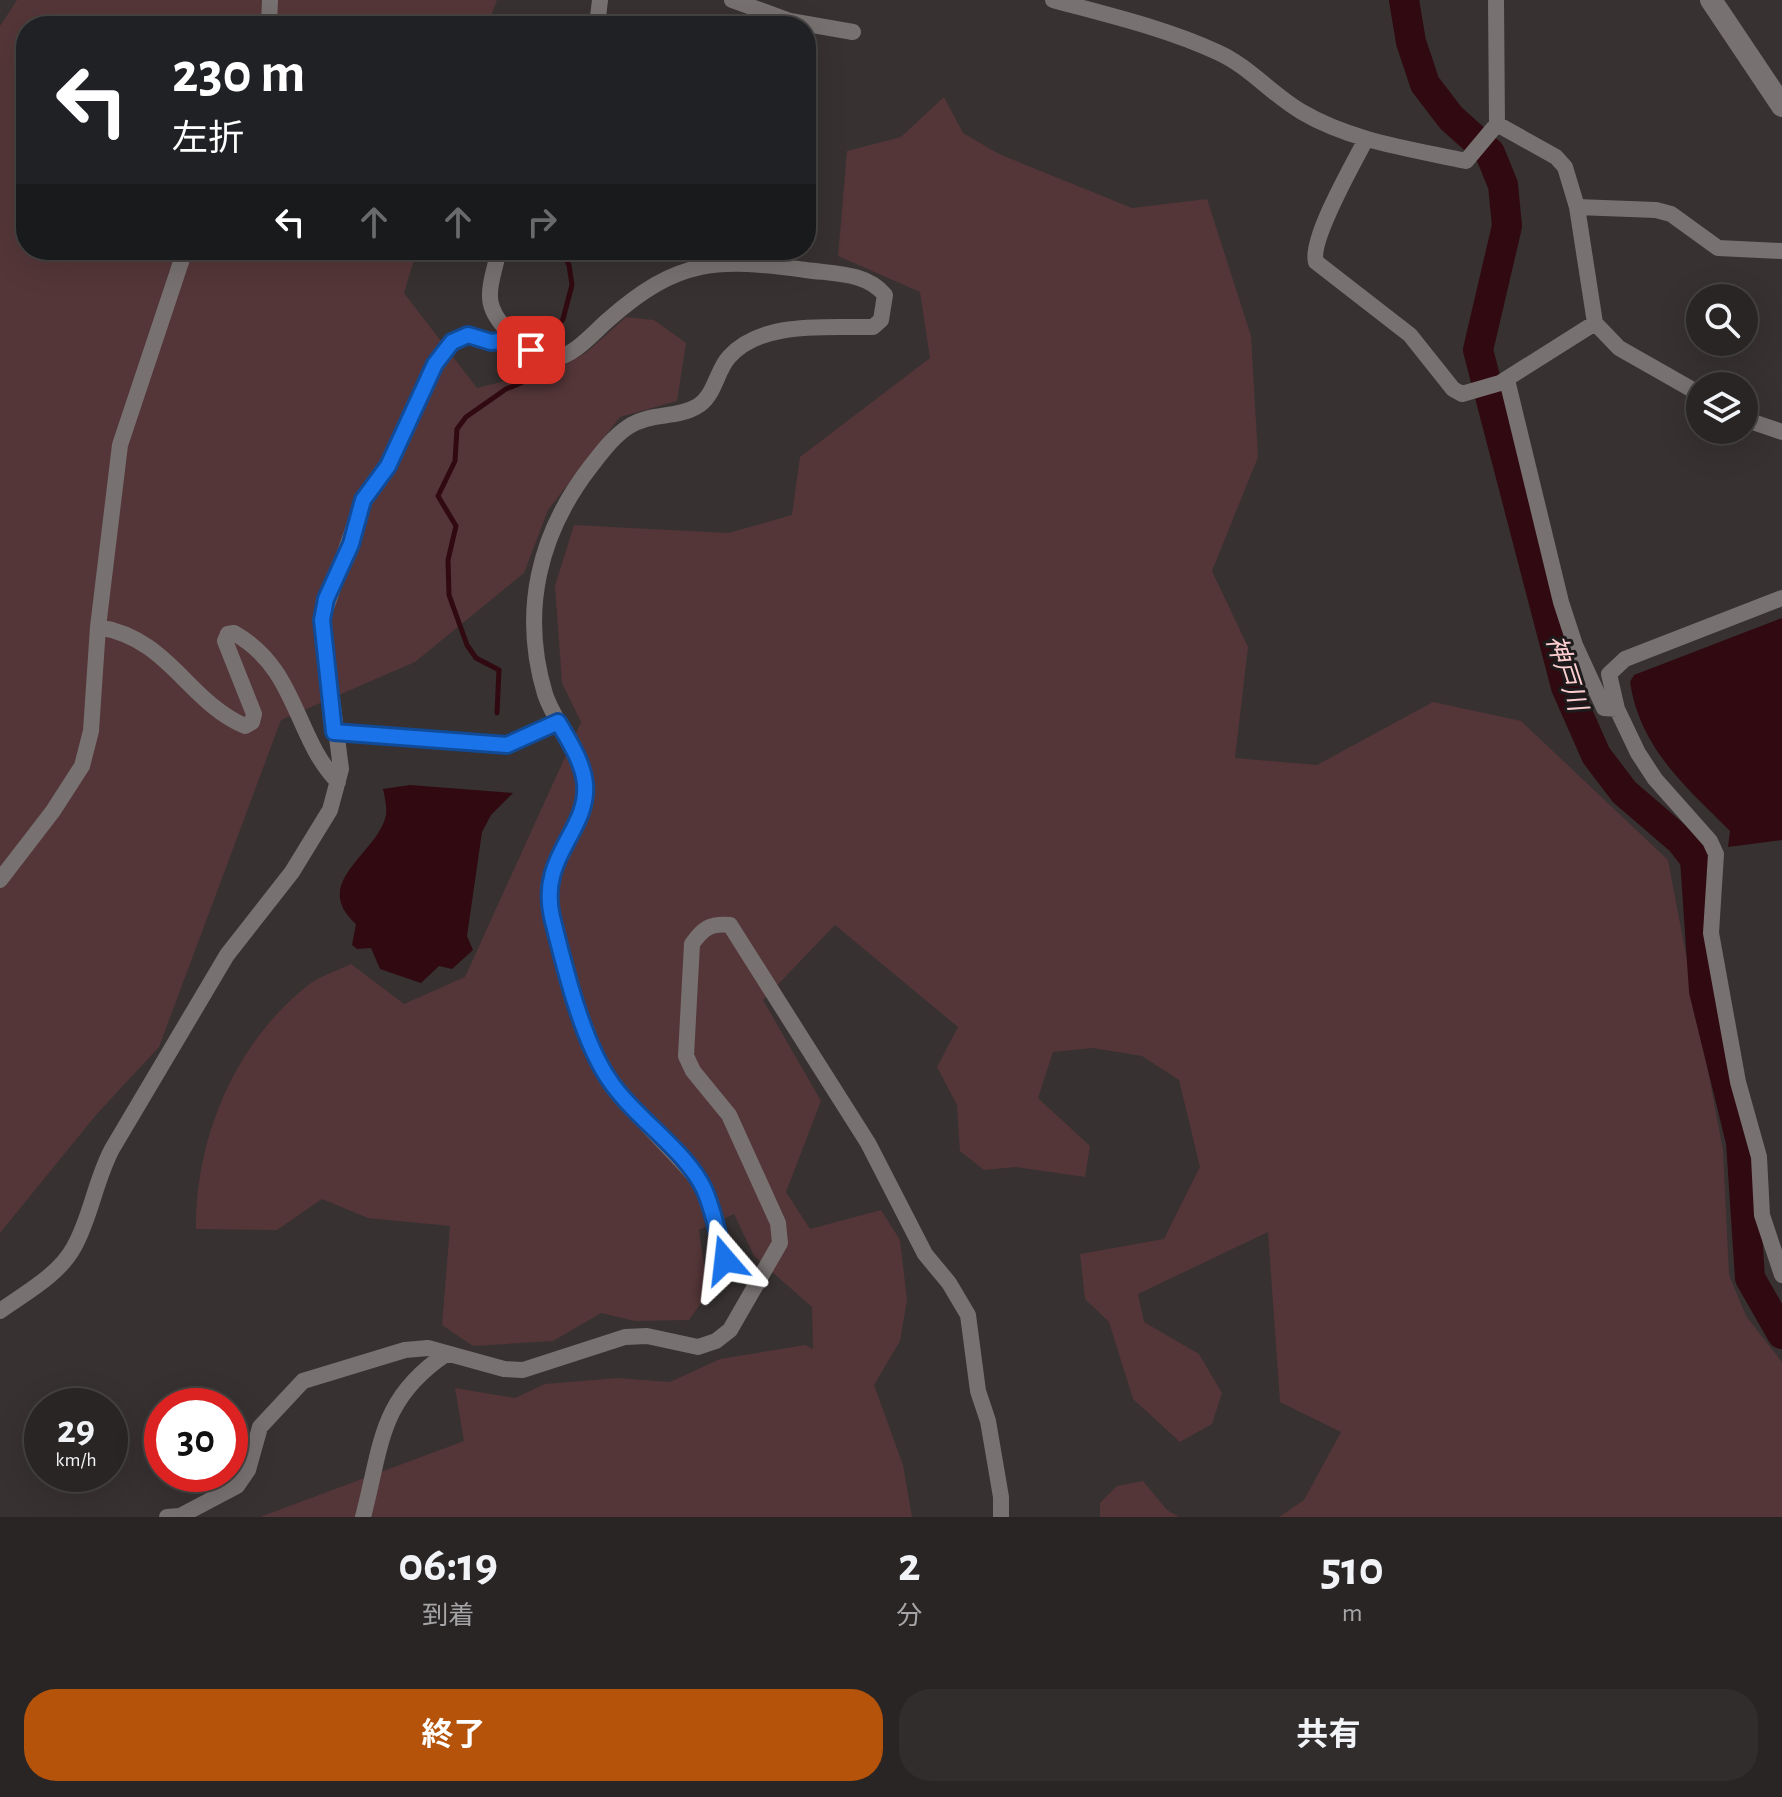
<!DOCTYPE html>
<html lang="ja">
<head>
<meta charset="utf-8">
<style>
	:root { --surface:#292525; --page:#312d2d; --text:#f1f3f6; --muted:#a5a5a7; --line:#454242; --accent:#b45309 }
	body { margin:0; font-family:"Alegreya Sans","Noto Sans JP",sans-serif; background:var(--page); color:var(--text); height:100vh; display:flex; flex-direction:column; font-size:30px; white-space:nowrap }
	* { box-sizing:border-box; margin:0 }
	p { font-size:26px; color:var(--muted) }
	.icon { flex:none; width:44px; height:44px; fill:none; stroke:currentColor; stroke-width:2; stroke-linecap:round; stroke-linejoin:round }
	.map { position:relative; height:1517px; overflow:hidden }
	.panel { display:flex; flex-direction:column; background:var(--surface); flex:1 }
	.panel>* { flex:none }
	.hud { position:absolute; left:16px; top:16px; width:800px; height:244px; border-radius:32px; box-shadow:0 8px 32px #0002,0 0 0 2px var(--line); background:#202124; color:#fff; overflow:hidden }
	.fabs { position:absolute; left:1686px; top:284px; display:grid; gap:16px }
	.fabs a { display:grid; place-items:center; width:72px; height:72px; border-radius:50%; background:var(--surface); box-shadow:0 8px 32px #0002,0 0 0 2px var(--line); font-size:40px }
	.speed { position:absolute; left:24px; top:1388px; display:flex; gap:16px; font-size:40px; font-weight:700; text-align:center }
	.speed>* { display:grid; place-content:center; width:104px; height:104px; border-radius:50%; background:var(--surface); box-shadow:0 8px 32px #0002,0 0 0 2px var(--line); line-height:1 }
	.speed small { font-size:20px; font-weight:400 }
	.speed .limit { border:12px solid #d22; background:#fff; color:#111 }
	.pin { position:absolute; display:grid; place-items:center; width:68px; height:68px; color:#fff; margin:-34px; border-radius:16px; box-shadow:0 4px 12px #0006 }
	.me { position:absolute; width:88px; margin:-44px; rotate:343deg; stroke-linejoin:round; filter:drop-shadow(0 0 6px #0008) }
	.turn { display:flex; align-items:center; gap:28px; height:168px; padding:0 24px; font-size:36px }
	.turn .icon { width:104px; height:104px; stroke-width:2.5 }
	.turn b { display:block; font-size:56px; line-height:68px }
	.lanes { display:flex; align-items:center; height:76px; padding:0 24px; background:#0003; justify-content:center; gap:40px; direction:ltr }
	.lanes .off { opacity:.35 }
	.eta { display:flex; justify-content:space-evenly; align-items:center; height:136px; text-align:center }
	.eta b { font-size:48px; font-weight:700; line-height:56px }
	.primary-button { display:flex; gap:16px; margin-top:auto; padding:16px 24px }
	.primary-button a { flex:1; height:92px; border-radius:32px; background:var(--accent); color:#fff; font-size:32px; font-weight:700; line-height:92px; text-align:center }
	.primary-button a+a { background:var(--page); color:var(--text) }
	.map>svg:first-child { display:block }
</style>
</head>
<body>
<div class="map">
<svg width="1782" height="1517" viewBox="0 0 1782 1517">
	<rect width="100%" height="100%" fill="#373131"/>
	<!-- green -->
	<path fill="#543638" d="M17,0H497L487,26H26V250H417L404,293L477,388L560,367L587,352L626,317L654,320L686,343L677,401L620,417L548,510L524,573L415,662L281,720L159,1047L96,1115L0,1233V26Z
		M944,97L963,133L999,154L1132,208L1207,199L1251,336L1258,457L1212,571L1248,647L1235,758L1317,765L1433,702L1521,721L1668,860L1723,1150L1729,1275L1746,1316L1782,1362V1517H1279L1304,1500L1341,1432L1280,1402L1268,1232L1138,1294L1144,1322L1199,1354L1222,1393L1212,1424L1180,1442L1133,1399L1109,1322L1085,1299L1080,1254L1164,1239L1200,1167L1179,1080L1142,1056L1093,1048L1053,1052L1038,1098L1090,1146L1085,1177L1016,1167L984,1170L960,1151L957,1105L937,1067L958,1027L835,925L763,1000L821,1101L786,1192L810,1229L881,1210L900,1240L907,1300L900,1341L874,1385L903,1465L912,1517H260L464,1441L455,1388L515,1398L545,1384L618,1378L670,1382L720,1359L805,1345L813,1349L812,1307L754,1256L734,1214L699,1230L708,1293L689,1320L635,1321L601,1313L553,1341L473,1346L442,1325L450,1226L368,1218L322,1199L277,1230L196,1229C195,1139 235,1043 307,986C319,976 337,971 351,964L404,1004L465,977L581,722L562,683L555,586L574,525L728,533L792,515L800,457L930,358L920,292L838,256L847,151L901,137Z
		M1143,1481L1167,1510L1179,1517H1100V1503L1117,1486Z"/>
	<!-- water -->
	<path fill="#300a10" d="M1782,618V840L1728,847L1730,831C1684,785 1640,748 1630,682L1634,675Z
		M410,785L513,793L491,815L482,832L467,936L473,950L452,969L439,966L421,983L380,969L371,948L357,949L352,945L356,924C309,882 378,854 386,815C387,806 385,798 383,789Z"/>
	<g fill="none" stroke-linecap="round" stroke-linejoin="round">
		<!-- stream -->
		<path stroke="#300a10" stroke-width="5" d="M497,713L499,670L476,658L467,645L449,595L448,560L456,526L438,496L455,461L457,429L466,417L506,389L521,383L563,319L572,285L569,265L561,250"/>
		<!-- river -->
		<path stroke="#300a10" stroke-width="30" d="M1404,0L1411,42L1425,84L1451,118L1490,153L1503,185L1507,226L1478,350L1566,687L1596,755L1624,792L1681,841L1695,859L1704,991L1741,1142L1750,1278L1782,1334"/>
		<!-- street -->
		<path stroke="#787171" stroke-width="16" d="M732,0L790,21L853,32
			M1053,0C1108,15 1165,28 1217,52C1249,66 1271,94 1302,112C1351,141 1411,149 1466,161L1497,124
			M1496,0L1497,124L1556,157L1565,167L1577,207L1595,323L1619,348L1700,394
			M269,26L270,0
			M597,26L600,0
			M1366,139C1354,163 1309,240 1316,262L1410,335L1453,389L1462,394L1500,383L1595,323
			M1577,207L1656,210L1671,214L1718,248L1782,251
			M499,250C489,292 480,306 514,337C525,348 539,356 554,359C575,355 593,333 608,320C678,258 717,258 806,270C834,274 866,272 885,295L881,320L873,327C828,328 762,320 729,357C716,371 715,397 696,407C675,419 650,412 628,427C613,437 602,452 591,466C539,533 520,611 545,694C555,724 581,750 585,782C589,818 554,849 549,883C544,917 589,1049 609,1079C633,1115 669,1145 697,1179L704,1190L729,1267L759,1282
			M1507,380L1561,602L1575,645L1604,708L1617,709
			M1744,419L1782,432
			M1782,598L1625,659L1609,674L1617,709L1638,753L1655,779L1710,841L1716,854L1711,933L1738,1082L1759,1157L1762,1215L1782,1275
			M98,627C169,638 187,701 245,726L252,722L254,714L225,641L228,634L234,633C298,669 294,737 338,782
			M334,732L507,745L558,722
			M0,880L53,811L82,766L91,731L98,627L120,445L185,250
			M0,1311C25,1293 59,1275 74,1247C91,1217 95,1181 112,1149L227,955L292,872L330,810L341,769L322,620L363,500L388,466L435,364L452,342L468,335L491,342L516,339
			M167,1517L180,1516L237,1486L248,1470L260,1427L303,1381L405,1350L428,1348L504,1369L523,1370L625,1337L647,1336L698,1347L716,1341L730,1330L780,1243L778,1223L729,1115L693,1071L686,1056L692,944C703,928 711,923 730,925L868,1143L925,1254L949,1283L968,1315L978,1391L988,1421L1001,1497V1517
			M363,1517C382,1445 379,1399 446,1354"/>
		<!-- secondary -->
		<path stroke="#787171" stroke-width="22" d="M1711,0L1782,106"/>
	</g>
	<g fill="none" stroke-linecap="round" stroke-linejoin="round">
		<!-- route casing -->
		<g stroke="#114b97" stroke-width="20">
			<path id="route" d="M531,350L516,339L491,342L468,335L452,342L435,364L388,466L363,500L351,544L326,599L322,620L334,732L507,745L558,722C569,741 583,762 585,784C589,831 538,856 552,917C564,965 581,1037 608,1078C633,1117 685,1149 704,1189C714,1211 718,1237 725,1260"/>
		</g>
		<!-- route -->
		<use href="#route" stroke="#1a73e8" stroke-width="14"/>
	</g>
	<g text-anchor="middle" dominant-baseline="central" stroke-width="6" stroke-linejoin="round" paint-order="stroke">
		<!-- water labels -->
		<g font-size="26" font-style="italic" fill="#fdcdcf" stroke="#1c1a1a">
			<text transform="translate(1566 673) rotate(72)">神戸川</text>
		</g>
	</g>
</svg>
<div class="fabs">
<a><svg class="icon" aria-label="search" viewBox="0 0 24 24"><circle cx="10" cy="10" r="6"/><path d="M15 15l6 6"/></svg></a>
<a><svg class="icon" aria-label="layers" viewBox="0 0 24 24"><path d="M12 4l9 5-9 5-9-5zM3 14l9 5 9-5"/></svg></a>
</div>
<div class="speed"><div>29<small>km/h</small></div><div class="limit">30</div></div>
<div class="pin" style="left:531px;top:350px;background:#d93025"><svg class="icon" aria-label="arrive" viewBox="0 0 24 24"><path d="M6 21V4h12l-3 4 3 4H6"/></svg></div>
<svg class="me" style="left:725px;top:1260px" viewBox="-20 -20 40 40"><path d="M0-17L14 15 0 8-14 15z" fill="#1a73e8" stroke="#fff" stroke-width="4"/></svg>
<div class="hud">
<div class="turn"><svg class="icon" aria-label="left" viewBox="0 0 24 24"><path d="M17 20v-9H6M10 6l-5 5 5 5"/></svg><div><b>230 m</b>左折</div></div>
<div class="lanes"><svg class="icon" aria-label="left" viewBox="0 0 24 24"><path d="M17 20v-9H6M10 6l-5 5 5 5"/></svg><svg class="icon off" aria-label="ahead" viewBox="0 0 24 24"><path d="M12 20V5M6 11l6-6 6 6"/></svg><svg class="icon off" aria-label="ahead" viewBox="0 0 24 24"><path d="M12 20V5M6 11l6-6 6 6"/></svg><svg class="icon off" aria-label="right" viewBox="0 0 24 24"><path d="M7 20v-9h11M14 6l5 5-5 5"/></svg></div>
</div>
</div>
<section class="panel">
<div class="eta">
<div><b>06:19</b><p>到着</p></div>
<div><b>2</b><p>分</p></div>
<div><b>510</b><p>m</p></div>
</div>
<div class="primary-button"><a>終了</a><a>共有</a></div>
</section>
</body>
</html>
